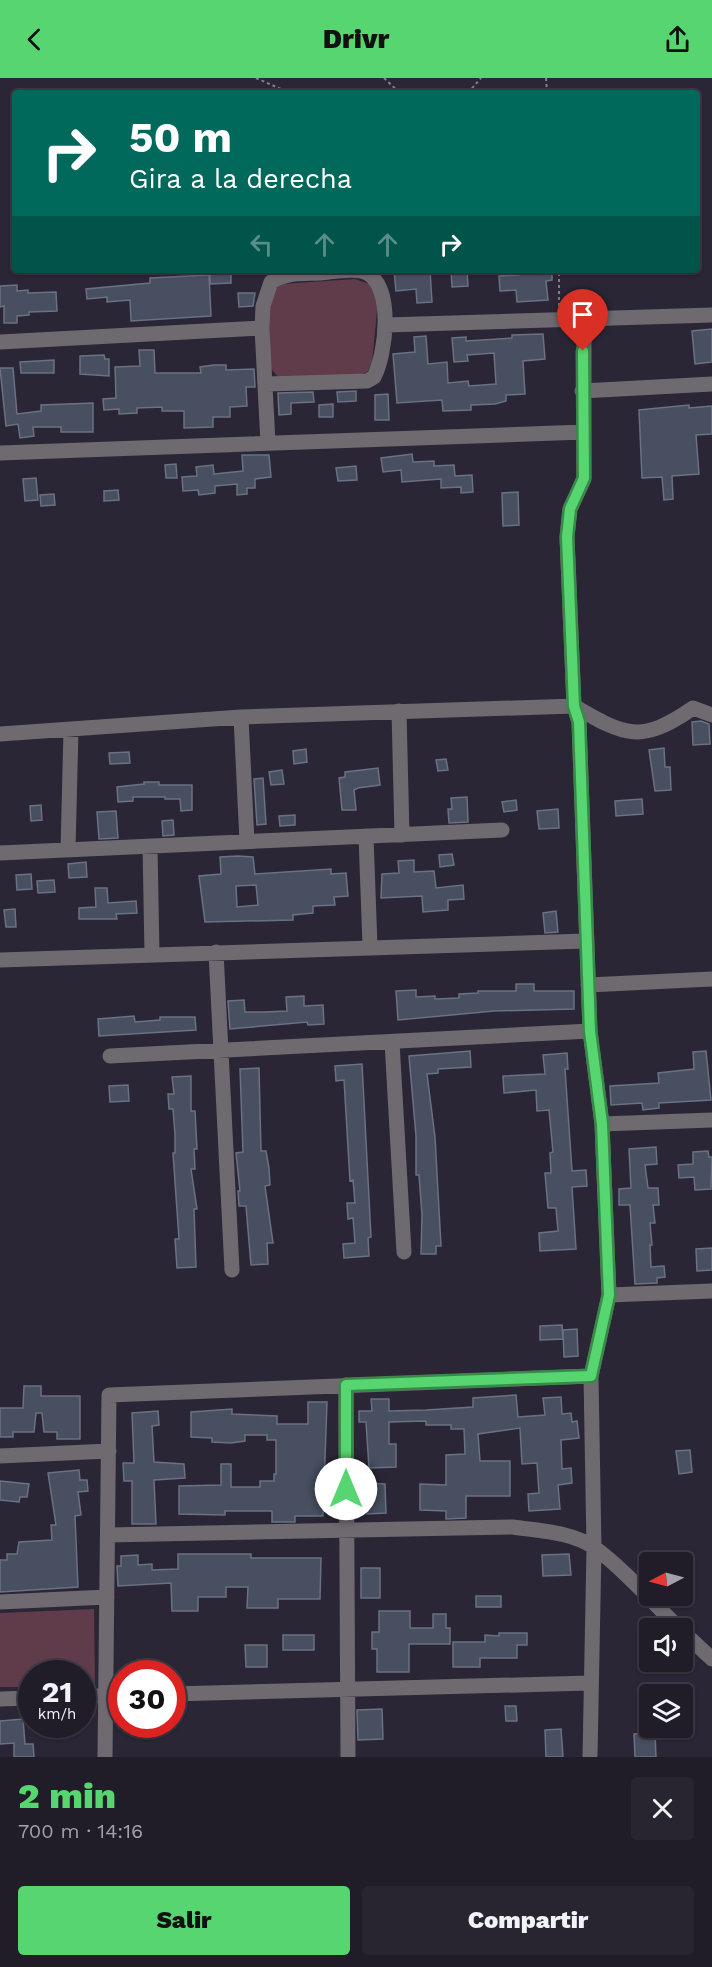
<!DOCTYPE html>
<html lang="es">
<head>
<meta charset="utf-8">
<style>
	:root { --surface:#201c28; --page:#282530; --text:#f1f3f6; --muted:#a2a1a8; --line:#3d3a45; --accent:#57d570 }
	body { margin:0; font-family:"Work Sans",sans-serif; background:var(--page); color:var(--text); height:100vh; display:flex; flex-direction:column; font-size:22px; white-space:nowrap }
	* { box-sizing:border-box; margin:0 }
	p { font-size:20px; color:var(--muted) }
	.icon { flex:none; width:33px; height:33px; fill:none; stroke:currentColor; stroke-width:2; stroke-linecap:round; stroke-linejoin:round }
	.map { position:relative; height:1679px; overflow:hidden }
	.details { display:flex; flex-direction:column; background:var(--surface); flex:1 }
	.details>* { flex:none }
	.banner { position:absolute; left:12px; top:12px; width:688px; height:183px; border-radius:6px; box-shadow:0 2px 4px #0004,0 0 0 2px var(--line); background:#00695c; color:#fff; overflow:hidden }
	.needle { width:39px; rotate:264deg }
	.fabs { position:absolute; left:639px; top:1474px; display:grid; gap:12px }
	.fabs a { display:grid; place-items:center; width:54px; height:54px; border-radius:6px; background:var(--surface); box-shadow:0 2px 4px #0004,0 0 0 2px var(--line); font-size:30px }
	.speed { position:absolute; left:18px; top:1582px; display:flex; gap:12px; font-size:30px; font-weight:700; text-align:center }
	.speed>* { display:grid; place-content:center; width:78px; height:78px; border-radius:50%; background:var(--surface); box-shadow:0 2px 4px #0004,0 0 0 2px var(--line); line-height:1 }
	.speed small { font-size:15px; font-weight:400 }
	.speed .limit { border:9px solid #d22; background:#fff; color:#111 }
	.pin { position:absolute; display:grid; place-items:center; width:51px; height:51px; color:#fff; margin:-62px -26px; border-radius:50% 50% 50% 0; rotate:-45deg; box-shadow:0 0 6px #0007 }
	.pin .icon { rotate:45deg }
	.me { position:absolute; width:66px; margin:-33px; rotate:0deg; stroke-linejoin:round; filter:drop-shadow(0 0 4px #0008) }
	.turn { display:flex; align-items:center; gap:21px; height:126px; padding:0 18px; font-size:27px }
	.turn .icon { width:78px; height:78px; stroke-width:2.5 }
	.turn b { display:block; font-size:42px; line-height:51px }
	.lanes { display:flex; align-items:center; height:57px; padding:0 18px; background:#0003; justify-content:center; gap:30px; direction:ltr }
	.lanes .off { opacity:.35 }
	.round { display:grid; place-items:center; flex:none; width:63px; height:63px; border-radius:6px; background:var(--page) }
	.headline { display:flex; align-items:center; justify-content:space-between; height:102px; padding:0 18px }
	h1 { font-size:36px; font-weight:800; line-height:45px; color:var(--accent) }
	.cta { display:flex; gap:12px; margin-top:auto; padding:12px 18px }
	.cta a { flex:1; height:69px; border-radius:6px; background:var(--accent); color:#111; font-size:24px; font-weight:800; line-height:69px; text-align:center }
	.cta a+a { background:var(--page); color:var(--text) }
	header { display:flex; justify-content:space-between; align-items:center; height:78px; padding:0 18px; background:var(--accent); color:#111; font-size:27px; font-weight:800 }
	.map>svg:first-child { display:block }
</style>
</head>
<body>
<header><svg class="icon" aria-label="back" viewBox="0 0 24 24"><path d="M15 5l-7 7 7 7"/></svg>Drivr<svg class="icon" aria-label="share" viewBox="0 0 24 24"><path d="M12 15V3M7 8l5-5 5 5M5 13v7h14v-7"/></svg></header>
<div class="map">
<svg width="712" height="1679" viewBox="0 0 712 1679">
	<rect width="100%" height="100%" fill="#2a2636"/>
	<!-- green -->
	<path fill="#603b4a" d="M355,201L369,206L378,222L372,285L368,293L360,298L285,300L277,298L270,289L269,221L273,211L282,206Z
		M94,1531L95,1607H83L82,1596H32L31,1609H0V1535Z"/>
	<!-- building -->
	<path fill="#474f60" stroke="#697183" stroke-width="1.5" fill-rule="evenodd" d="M394,192H430L432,224L417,225L416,211L396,213Z
		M451,192H467L468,208L452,209Z
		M519,192H552V202L546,203L548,222L517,224L516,212L500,213L499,198L519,197Z
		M210,195H231V205L210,206Z
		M209,197L211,238L131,243L130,222L107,224V219L87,221L86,211L150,205V200Z
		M17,207V213L28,212V215L56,214L57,233L29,234V237L17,238V245H4V228L0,229V208Z
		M238,215H255L253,228L239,229Z
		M712,251V284L695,286L692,253Z
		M543,256L545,281L523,283L525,316L506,317V323L495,326L471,327V332L443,333L442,322L397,325L393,276L415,274L414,259L426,258L428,286L447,284L448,305L468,303L469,308L496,306L494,275L467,277L468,283L454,284L452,260L466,259V263L512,260V257Z
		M139,272H154L155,295H201L200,289L214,287H226V292L254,291L255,309H246L247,328L230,329V339H213V349L184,350V333H162V329L137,330V335L119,336V331L104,332L103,321L116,320L115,289L140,288Z
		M104,277L105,281H109V298L80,296V278Z
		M54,282V295H21L20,284Z
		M0,290H13L17,336L41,333V327L93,325V354H61V349H33L34,358L20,360L18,346L6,348Z
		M356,313V323L338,324L337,314Z
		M313,314L314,324L291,325V336L279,337L278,315Z
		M388,316L389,342H375V317Z
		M333,326V339H319V327Z
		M689,327V330L712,328V356L696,357L699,396L672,398L673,421L664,422L662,399L642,400L639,332Z
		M412,376L413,384L434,383V388L454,387L455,398L472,397L473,414L461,415V409L441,410V401L402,404L401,392L383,394L381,380Z
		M242,377H269L271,399L255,401V410H247V416L237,417V406L215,408V415L199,417L198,412L183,413L182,399L197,398L196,389L213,387L214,396L243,393Z
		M176,386L177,400H166L165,387Z
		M356,388L357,402L338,403L336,390Z
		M36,400L38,422L25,423L23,401Z
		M118,412L119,422L104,423V413Z
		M518,414L519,447L503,448L502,415Z
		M54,416L55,427L41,428L40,417Z
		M701,643L709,646L710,666L693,667L692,644Z
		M664,670L665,689H670L671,712L655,713L649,672Z
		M306,671L307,684L294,686L293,673Z
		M129,674L130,685L110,686L109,675Z
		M446,681L448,692L438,693L436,682Z
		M378,690L380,707L358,710L354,712L356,732H342L339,700L345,699V694Z
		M282,692L284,706L271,707L269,694Z
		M263,700L266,746L257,747L254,701Z
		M144,704H159V707H192V732L181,733L180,721H165V719H133V723L118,724L117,709L144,706Z
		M467,719L468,744L449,745L448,731H452L451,720Z
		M642,721L643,736L616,738L615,723Z
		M516,722L517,732L504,734L502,724Z
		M41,727L42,742L31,743L30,728Z
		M558,731L559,750L539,751L537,733Z
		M116,733L118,760L99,761L97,734Z
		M295,737V747L280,748L279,738Z
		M173,742L174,757L163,758L162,743Z
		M452,776L454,787L440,789L439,777Z
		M238,778L253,779L255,796L331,791V796L346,795L348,818L334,819L335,827L313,828V835L293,837V842L205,844L199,798L221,796L220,779ZM256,807L258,827L237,829L236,808Z
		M414,782V794L434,793L436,810L463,807L464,821L448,822V832L423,834L422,818L381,820L382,796L399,795L398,783Z
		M86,784L87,799L69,800L68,786Z
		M31,796L32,811L17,812L16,797Z
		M54,802L55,814L38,815L37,803Z
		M95,810H107L108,825L136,823L137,835L116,836L117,841H79V830L96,829Z
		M15,831L16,849H6L4,832Z
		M556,833L558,854L545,855L543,835Z
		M516,906H534V913H574V931L494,933L398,942L396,913L416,912V919L435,918V921L459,920V916L478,915V913H516Z
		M304,918V928L323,927L324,946L308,947L307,944L230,951L228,923L244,922L245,934H264L287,933L286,919Z
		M134,938L135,944L160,942V939H195L196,952L99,958L98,941Z
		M470,973L471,989L438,991V995L427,996L435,1059L441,1168H436V1176H421L422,1137L419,1097H416V1058L409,978Z
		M706,973L711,1022L659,1025V1030L643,1032L642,1025L611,1027L610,1008L659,1005L658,995L694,991L693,974Z
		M567,975L568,991H565L572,1093L586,1092L587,1108L572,1109L576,1171L540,1173L539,1155L558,1153L556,1130H548L545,1095H551L550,1075L553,1074L549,1032L537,1033L536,1012L504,1015L503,998L545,996L543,977Z
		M362,986L371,1159L368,1160L369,1178L344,1180L343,1166L355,1165L353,1140L348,1141L347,1125H355L353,1102L350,1103L344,1002L336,1003L335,988Z
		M259,990L261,1073H266L269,1090L270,1107L265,1108L273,1165H267L268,1186L251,1187L246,1128H239L238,1113H240L236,1075L243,1074L240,991Z
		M191,998V1033H195L197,1071H194L195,1091H191L197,1131H194L196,1189L177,1190L175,1161H179L173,1075H175V1057L173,1031H169L168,1016H174L172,999Z
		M128,1007L129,1023L110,1024L109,1008Z
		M656,1069L657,1086L645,1087L648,1110H658L659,1127H653L655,1145H650L652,1167H650L651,1189L664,1188L665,1199L657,1200V1205L635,1206L630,1127H619V1111L631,1110L629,1071Z
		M708,1073L709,1079H712L711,1111L695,1112L694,1099L679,1100L678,1087L693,1086V1074Z
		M712,1170V1192L697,1193L696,1171Z
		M562,1247L563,1261L540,1262V1248Z
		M577,1251L578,1278L564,1279L563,1252Z
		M24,1308H41V1318H80V1361H57V1354H44L42,1335H36L34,1354H13V1359H0V1330H23Z
		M516,1317L518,1339L545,1337L543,1320L561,1319L562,1336L571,1335L572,1344L577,1343L579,1360L561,1362L562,1391L571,1390L572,1405L558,1407L560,1431L529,1433L528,1416L539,1415L537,1385L522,1386L520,1350L478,1356L480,1383H510V1418H466V1440L446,1441V1433L420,1432V1406L446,1407V1377L465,1376L464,1351H451V1347H426V1343L389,1344V1366H396V1389L369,1390L366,1344H359V1333H372L371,1321H389V1333L426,1332L473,1329V1320Z
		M308,1324H327L323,1438H295V1444H272V1433H225V1437L179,1436V1408L221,1407V1386H231V1409H260V1403H274V1396H276V1362H267V1357H245V1363L231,1365L212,1364V1360L191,1359V1334L232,1331V1336L277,1338V1346H308Z
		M158,1333L159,1347L152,1348L154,1384L184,1386L185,1400L154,1402L156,1446H132V1403H124L123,1385H134L132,1335Z
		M690,1372L692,1394L679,1396L676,1373Z
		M79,1392L80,1402H87L88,1413L78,1414L81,1437L75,1438L78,1509L0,1514V1482H7V1476H17L19,1464L52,1462L51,1447H56L48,1395Z
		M0,1403L29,1406L27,1419H20L19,1424L0,1422Z
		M365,1405L385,1406L386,1435L367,1436Z
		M178,1476H251V1480H321L320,1521H278V1530H247L248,1509H226V1519H198V1533H172L171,1505L118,1508L117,1488H121V1478L138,1477V1487L152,1486V1492L178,1491Z
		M569,1476L571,1497L543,1498L542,1477Z
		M361,1490H380V1520H361Z
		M476,1518H501V1529H476Z
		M379,1533H410V1550H433V1536H446V1550H450V1566H409V1594H377V1571H372V1554H379Z
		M499,1555H527V1567H517V1580H480V1589H453V1564H485V1557L499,1558Z
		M283,1557H314V1572H283Z
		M245,1567H267V1589H246Z
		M505,1628H516L517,1643H506Z
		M382,1631L383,1661L358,1662L357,1632Z
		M23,1641L25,1666H33L34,1679H14V1665L0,1666V1643Z
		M561,1651L563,1679H546L545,1652Z
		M655,1655L656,1679H635L634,1656Z"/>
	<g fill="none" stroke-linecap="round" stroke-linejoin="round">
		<!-- path -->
		<path stroke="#83808e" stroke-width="2" stroke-dasharray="3 3" stroke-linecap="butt" d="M256,0L290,15
			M384,0L400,15
			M546,0L547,15
			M468,15L481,0
			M559,228V192"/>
		<!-- minor -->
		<path stroke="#6f6970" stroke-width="15" d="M584,239V401L570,431L567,459L574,628L579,644L590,953L602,1046L609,1217L591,1298L594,1470L590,1679
			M386,247L712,237
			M0,264L262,250
			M267,306L367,303L374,299C386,276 394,210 367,195C355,189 333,194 321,195C303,196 286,194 271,204L263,228L262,250L268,365
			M582,313L712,306
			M0,375L584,354
			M399,633L402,757
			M241,639L247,764
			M0,656L241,639L574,628C625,658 641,666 693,630L712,637
			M366,758L370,868
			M150,768L152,876
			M68,772L71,652
			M0,775L502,752
			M216,874L232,1192
			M0,882L586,863
			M588,907L712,901
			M392,964L404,1174
			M110,978L590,953
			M602,1046L712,1042
			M609,1217L712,1213
			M346,1307L348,1679
			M0,1378L109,1373
			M108,1457L513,1449C540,1453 573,1454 595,1470C624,1491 654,1526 680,1551
			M0,1524L107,1519
			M682,1553L712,1581
			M172,1616L590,1605
			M82,1618L122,1617
			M0,1621L32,1620
			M105,1679L109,1317L591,1298"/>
	</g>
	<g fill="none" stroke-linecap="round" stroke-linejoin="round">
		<!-- route casing -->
		<g stroke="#398a49" stroke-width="15">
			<path id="route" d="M346,1411V1307L591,1298L609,1217L602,1046L590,953L579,644L574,628L567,459L570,431L584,400L583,273"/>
		</g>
		<!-- route -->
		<use href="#route" stroke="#57d570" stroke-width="10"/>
	</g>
</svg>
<div class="fabs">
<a><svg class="needle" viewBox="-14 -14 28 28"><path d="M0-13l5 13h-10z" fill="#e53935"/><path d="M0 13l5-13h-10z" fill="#a2a1a8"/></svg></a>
<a><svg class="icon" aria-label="sound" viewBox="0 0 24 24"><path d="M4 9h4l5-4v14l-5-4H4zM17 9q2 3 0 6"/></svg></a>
<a><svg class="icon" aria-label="layers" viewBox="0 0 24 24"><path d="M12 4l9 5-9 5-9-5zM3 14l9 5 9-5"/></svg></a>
</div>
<div class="speed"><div>21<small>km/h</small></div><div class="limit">30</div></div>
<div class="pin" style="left:583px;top:273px;background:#d93025"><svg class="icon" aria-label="arrive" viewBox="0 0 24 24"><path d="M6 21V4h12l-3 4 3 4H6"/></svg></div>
<svg class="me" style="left:346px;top:1411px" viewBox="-20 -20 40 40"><circle r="19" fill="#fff"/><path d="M0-13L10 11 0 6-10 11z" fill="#57d570"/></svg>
<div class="banner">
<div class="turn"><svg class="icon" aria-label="right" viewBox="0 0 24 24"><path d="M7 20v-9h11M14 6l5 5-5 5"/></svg><div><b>50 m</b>Gira a la derecha</div></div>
<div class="lanes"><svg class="icon off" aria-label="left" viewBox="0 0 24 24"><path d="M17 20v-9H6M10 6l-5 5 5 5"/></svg><svg class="icon off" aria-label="ahead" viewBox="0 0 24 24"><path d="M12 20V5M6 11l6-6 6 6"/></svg><svg class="icon off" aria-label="ahead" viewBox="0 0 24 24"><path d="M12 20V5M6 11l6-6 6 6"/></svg><svg class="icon" aria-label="right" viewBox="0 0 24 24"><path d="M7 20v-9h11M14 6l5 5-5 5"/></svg></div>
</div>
</div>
<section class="details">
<div class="headline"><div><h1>2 min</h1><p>700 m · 14:16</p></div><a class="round"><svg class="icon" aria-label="close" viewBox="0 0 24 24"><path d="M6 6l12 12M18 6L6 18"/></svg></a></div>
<div class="cta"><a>Salir</a><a>Compartir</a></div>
</section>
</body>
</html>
